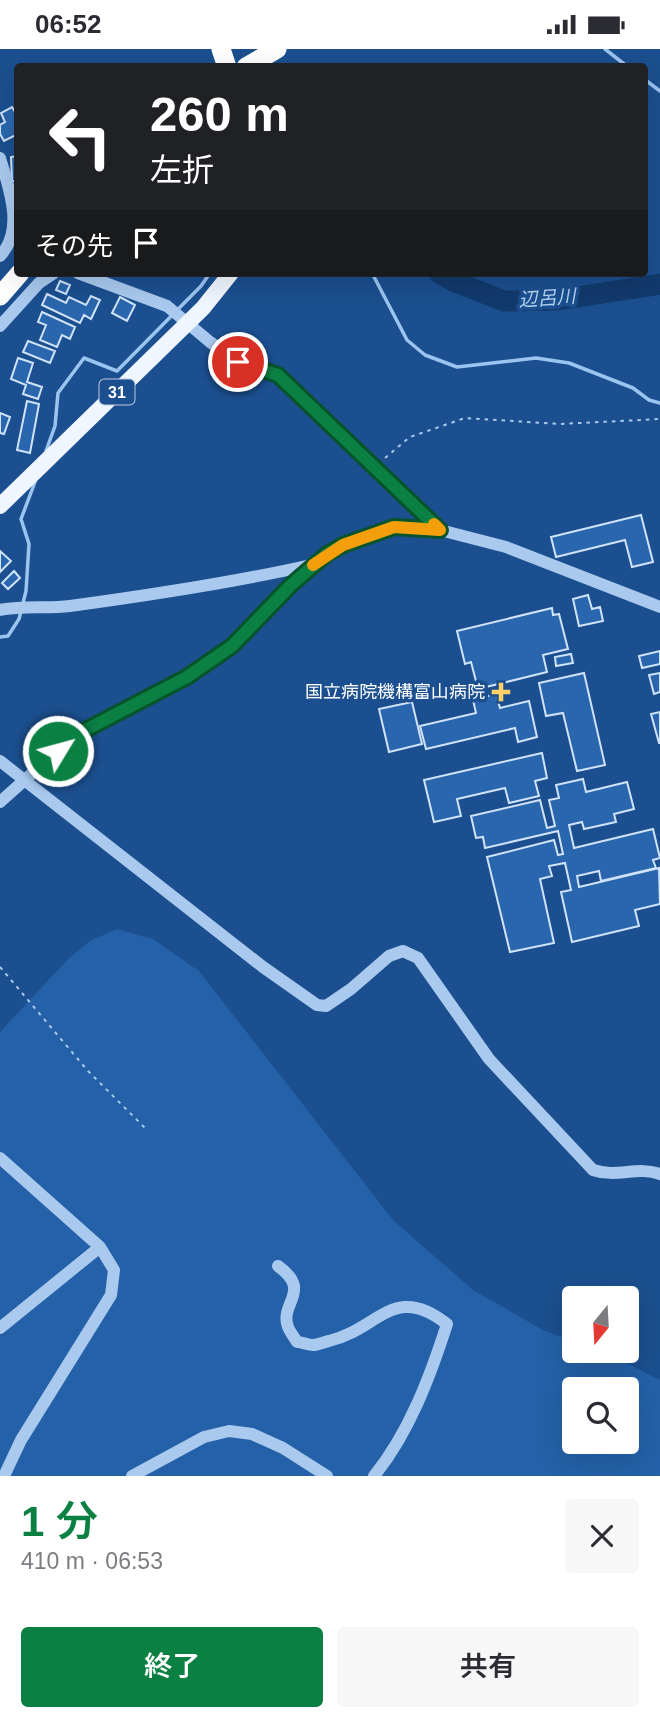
<!DOCTYPE html>
<html lang="ja">
<head>
<meta charset="utf-8">
<style>
	:root { --surface:#fff; --page:#f7f7f7; --text:#2b2b33; --muted:#7c7c81; --accent:#0b8043 }
	body { margin:0; font-family:Helvetica,"Noto Sans JP",sans-serif; background:var(--page); color:var(--text); height:100vh; display:flex; flex-direction:column; font-size:26px; white-space:nowrap }
	* { box-sizing:border-box; margin:0 }
	p { font-size:23px; color:var(--muted) }
	.icon { flex:none; width:38px; height:38px; fill:none; stroke:currentColor; stroke-width:2; stroke-linecap:round; stroke-linejoin:round }
	.map { position:relative; height:1427px; overflow:hidden }
	.drawer { display:flex; flex-direction:column; background:var(--surface); flex:1 }
	.drawer>* { flex:none }
	.hud { position:absolute; left:14px; top:14px; width:634px; height:214px; border-radius:7px; box-shadow:0 7px 28px #0002; background:#202124; color:#fff; overflow:hidden }
	.needle { width:46px; rotate:198deg }
	.tools { position:absolute; left:562px; top:1237px; display:grid; gap:14px }
	.tools a { display:grid; place-items:center; width:77px; height:77px; border-radius:7px; background:var(--surface); box-shadow:0 7px 28px #0002; font-size:35px }
	.pin { position:absolute; display:grid; place-items:center; width:60px; height:60px; color:#fff; margin:-30px; border:4px solid #fff; border-radius:50%; box-shadow:0 2px 7px #0007 }
	.me { position:absolute; width:77px; margin:-38px; rotate:53deg; stroke-linejoin:round; filter:drop-shadow(0 0 5px #0008) }
	.turn { display:flex; align-items:center; gap:24px; height:147px; padding:0 21px; font-size:32px }
	.turn .icon { width:91px; height:91px; stroke-width:2.5 }
	.turn b { display:block; font-size:49px; line-height:60px }
	.then { display:flex; align-items:center; height:66px; padding:0 21px; background:#0003; gap:14px; font-size:26px }
	.round { display:grid; place-items:center; flex:none; width:74px; height:74px; border-radius:7px; background:var(--page) }
	.summary { display:flex; align-items:center; justify-content:space-between; height:119px; padding:0 21px }
	h1 { font-size:42px; font-weight:600; line-height:52px; color:var(--accent) }
	.cta { display:flex; gap:14px; margin-top:auto; padding:14px 21px }
	.cta a { flex:1; height:80px; border-radius:7px; background:var(--accent); color:#fff; font-size:28px; font-weight:600; line-height:80px; text-align:center }
	.cta a+a { background:var(--page); color:var(--text) }
	.status { display:flex; justify-content:space-between; align-items:center; height:49px; padding:0 35px; background:var(--surface); direction:ltr }
	.status svg { height:19px; fill:currentColor }
	.map>svg:first-child { display:block }
</style>
</head>
<body>
<div class="status"><b>06:52</b><svg viewBox="0 0 49 12"><path d="M0 12V9h3v3zM5 12V6h3v6zM10 12V3h3v9zM15 12V0h3v12zM26 1h20v11H26zM47 4h2v5h-2z"/></svg></div>
<div class="map">
<svg width="660" height="1427" viewBox="0 0 660 1427">
	<rect width="100%" height="100%" fill="#1b4f8f"/>
	<!-- green -->
	<path fill="#2461a8" fill-rule="evenodd" d="M117,880L153,890L199,922L393,1171L473,1241L545,1282L574,1292V1302H602L660,1331V1427H0V983L69,909L90,892ZM574,1340H626V1393H574Z"/>
	<g fill="none" stroke-linecap="round" stroke-linejoin="round">
		<!-- stream -->
		<path stroke="#9cc4f0" stroke-width="3.5" d="M605,0L628,18
			M644,30L660,42
			M372,224L407,291L425,306L457,318L536,309L569,314L633,339L649,351L660,354
			M46,402L55,377L58,344L84,309L117,322L201,237L210,224
			M23,554L26,542L29,495L21,470L35,433
			M0,588L8,587L19,570L21,562"/>
		<!-- river -->
		<path stroke="#123a6d" stroke-width="21" d="M439,224L453,232L504,252L558,251L660,235"/>
	</g>
	<!-- building -->
	<path fill="#2a66ad" stroke="#cfe3fa" stroke-width="2" d="M12,58L18,68V85L4,92L0,85V76L5,73L1,64Z
		M18,107V132H12L11,108Z
		M60,232L70,236L66,245L56,241Z
		M47,245L66,254L69,248L86,256L91,247L100,251L91,270L84,266L80,274L42,256Z
		M120,248L135,256L127,272L112,264Z
		M42,263L75,278L70,290L62,286L57,298L40,291L46,276L38,273Z
		M28,292L55,302L50,314L23,303Z
		M18,309L33,314L27,333L42,338L38,350L23,345L26,336L11,330Z
		M27,352L39,355L30,404L17,401Z
		M0,364L10,368L4,385L0,384Z
		M641,466L653,513L632,518L625,491L556,508L551,488Z
		M0,502L11,512L0,523Z
		M14,522L20,529L8,540L2,534Z
		M588,546L592,560L600,558L603,572L579,577L573,550Z
		M552,559L553,566L559,565L568,600L543,606L547,623L478,640L471,613L465,615L457,582Z
		M660,602V615L642,619L639,607Z
		M571,605L573,614L556,617L555,608Z
		M584,624L605,716L577,722L563,664L546,667L539,634Z
		M660,624V643L654,645L649,626Z
		M496,645L500,659L529,652L537,688L518,693L515,679L426,700L420,677L476,664L473,651Z
		M412,653L422,695L389,703L379,660Z
		M660,663V694H659L651,665Z
		M542,704L547,729L535,732L539,747L509,754L505,739L457,750L461,767L434,773L424,731Z
		M583,730L586,743L627,733L634,760L614,765L616,773L584,780L582,773L569,776L574,799L653,780L660,809L653,811L656,819L601,832L599,822L577,827L579,838L659,819L660,855L635,861L639,877L572,893L561,843L571,841L565,814L549,817L552,827L540,830L554,894L510,903L487,808L554,791L558,806L563,805L558,782L485,799L483,788L476,789L471,767L540,751L547,779L555,777L549,751L559,749L556,736Z"/>
	<g fill="none" stroke-linecap="round" stroke-linejoin="round">
		<!-- path -->
		<path stroke="#a9c9ee" stroke-width="2" stroke-dasharray="3.5 5" stroke-linecap="butt" d="M385,409L410,388L465,369L560,375L660,370
			M0,918L88,1022L146,1080"/>
		<!-- minor -->
		<path stroke="#a9c9ee" stroke-width="12" d="M0,109C9,139 25,181 0,207
			M78,224L167,257L210,293L238,313L278,326L440,481
			M0,277L39,234L54,224
			M0,561C23,556 46,560 70,557C151,546 231,534 311,516
			M0,712L263,918L317,956L326,957L351,940L389,907L403,902L418,909L489,1010L593,1121C616,1129 638,1117 660,1125
			M0,753L74,687L187,628L232,597L291,536L327,505L343,496L394,478L440,481L506,498L660,558
			M0,1109L100,1198L114,1221L111,1246L21,1391L4,1427
			M278,1217C313,1242 279,1254 288,1278C290,1283 294,1288 297,1293C302,1293 308,1296 313,1296C318,1296 324,1293 329,1292C379,1280 394,1233 447,1275C430,1328 409,1384 374,1427
			M0,1279L100,1198
			M132,1427L204,1388L229,1382L252,1385L283,1399L327,1427"/>
		<!-- major -->
		<path stroke="#f0f6ff" stroke-width="16" d="M0,457L203,259L231,224"/>
		<!-- highway -->
		<path stroke="#fff" stroke-width="19" d="M221,0L227,18
			M246,18L277,0
			M0,247L20,224"/>
	</g>
	<g fill="none" stroke-linecap="round" stroke-linejoin="round">
		<!-- route casing -->
		<g stroke="#07532c" stroke-width="18">
			<path id="route" d="M58,702L74,687L187,628L232,597L291,536L327,505L343,496L394,478L440,481L278,326L238,313"/>
		</g>
		<!-- route -->
		<use href="#route" stroke="#0b8043" stroke-width="12"/>
		<!-- slow -->
		<path stroke="#f59e0b" stroke-width="12" d="M313,516L343,496L394,478L440,481L434,475"/>
	</g>
	<!-- markers -->
	<path fill="#ffd166" stroke="#1b4f8f" stroke-width="2.5" d="M497.5 632.5h7v7h7v7h-7v7h-7v-7h-7v-7h7z"/>
	<g text-anchor="middle" dominant-baseline="central" stroke-width="7" stroke-linejoin="round" paint-order="stroke">
		<!-- shield labels -->
		<rect fill="#1b4f8f" stroke="#bbcadd" stroke-width="2" x="99.5" y="330.5" width="35" height="25" rx="5"/>
		<g font-size="16" font-weight="bold" fill="#fff">
			<text x="117" y="343">31</text>
		</g>
		<!-- poi labels -->
		<g font-size="18" fill="#fff" stroke="#1b4f8f" text-anchor="end">
			<text x="485" y="643">国立病院機構富山病院</text>
		</g>
		<!-- water labels -->
		<g font-size="19" font-style="italic" fill="#b5d3f5" stroke="#1b4f8f">
			<text transform="translate(547 249) rotate(-4)">辺呂川</text>
		</g>
	</g>
</svg>
<div class="tools">
<a><svg class="needle" viewBox="-14 -14 28 28"><path d="M0-13l5 13h-10z" fill="#e53935"/><path d="M0 13l5-13h-10z" fill="#7c7c81"/></svg></a>
<a><svg class="icon" aria-label="search" viewBox="0 0 24 24"><circle cx="10" cy="10" r="6"/><path d="M15 15l6 6"/></svg></a>
</div>
<div class="pin" style="left:238px;top:313px;background:#d93025"><svg class="icon" aria-label="arrive" viewBox="0 0 24 24"><path d="M6 21V4h12l-3 4 3 4H6"/></svg></div>
<svg class="me" style="left:58px;top:702px" viewBox="-20 -20 40 40"><circle r="17" fill="#0b8043" stroke="#fff" stroke-width="3"/><path d="M0-11L8 9 0 5-8 9z" fill="#fff"/></svg>
<div class="hud">
<div class="turn"><svg class="icon" aria-label="left" viewBox="0 0 24 24"><path d="M17 20v-9H6M10 6l-5 5 5 5"/></svg><div><b>260 m</b>左折</div></div>
<div class="then">その先<svg class="icon" aria-label="arrive" viewBox="0 0 24 24"><path d="M6 21V4h12l-3 4 3 4H6"/></svg></div>
</div>
</div>
<section class="drawer">
<div class="summary"><div><h1>1 分</h1><p>410 m · 06:53</p></div><a class="round"><svg class="icon" aria-label="close" viewBox="0 0 24 24"><path d="M6 6l12 12M18 6L6 18"/></svg></a></div>
<div class="cta"><a>終了</a><a>共有</a></div>
</section>
</body>
</html>
